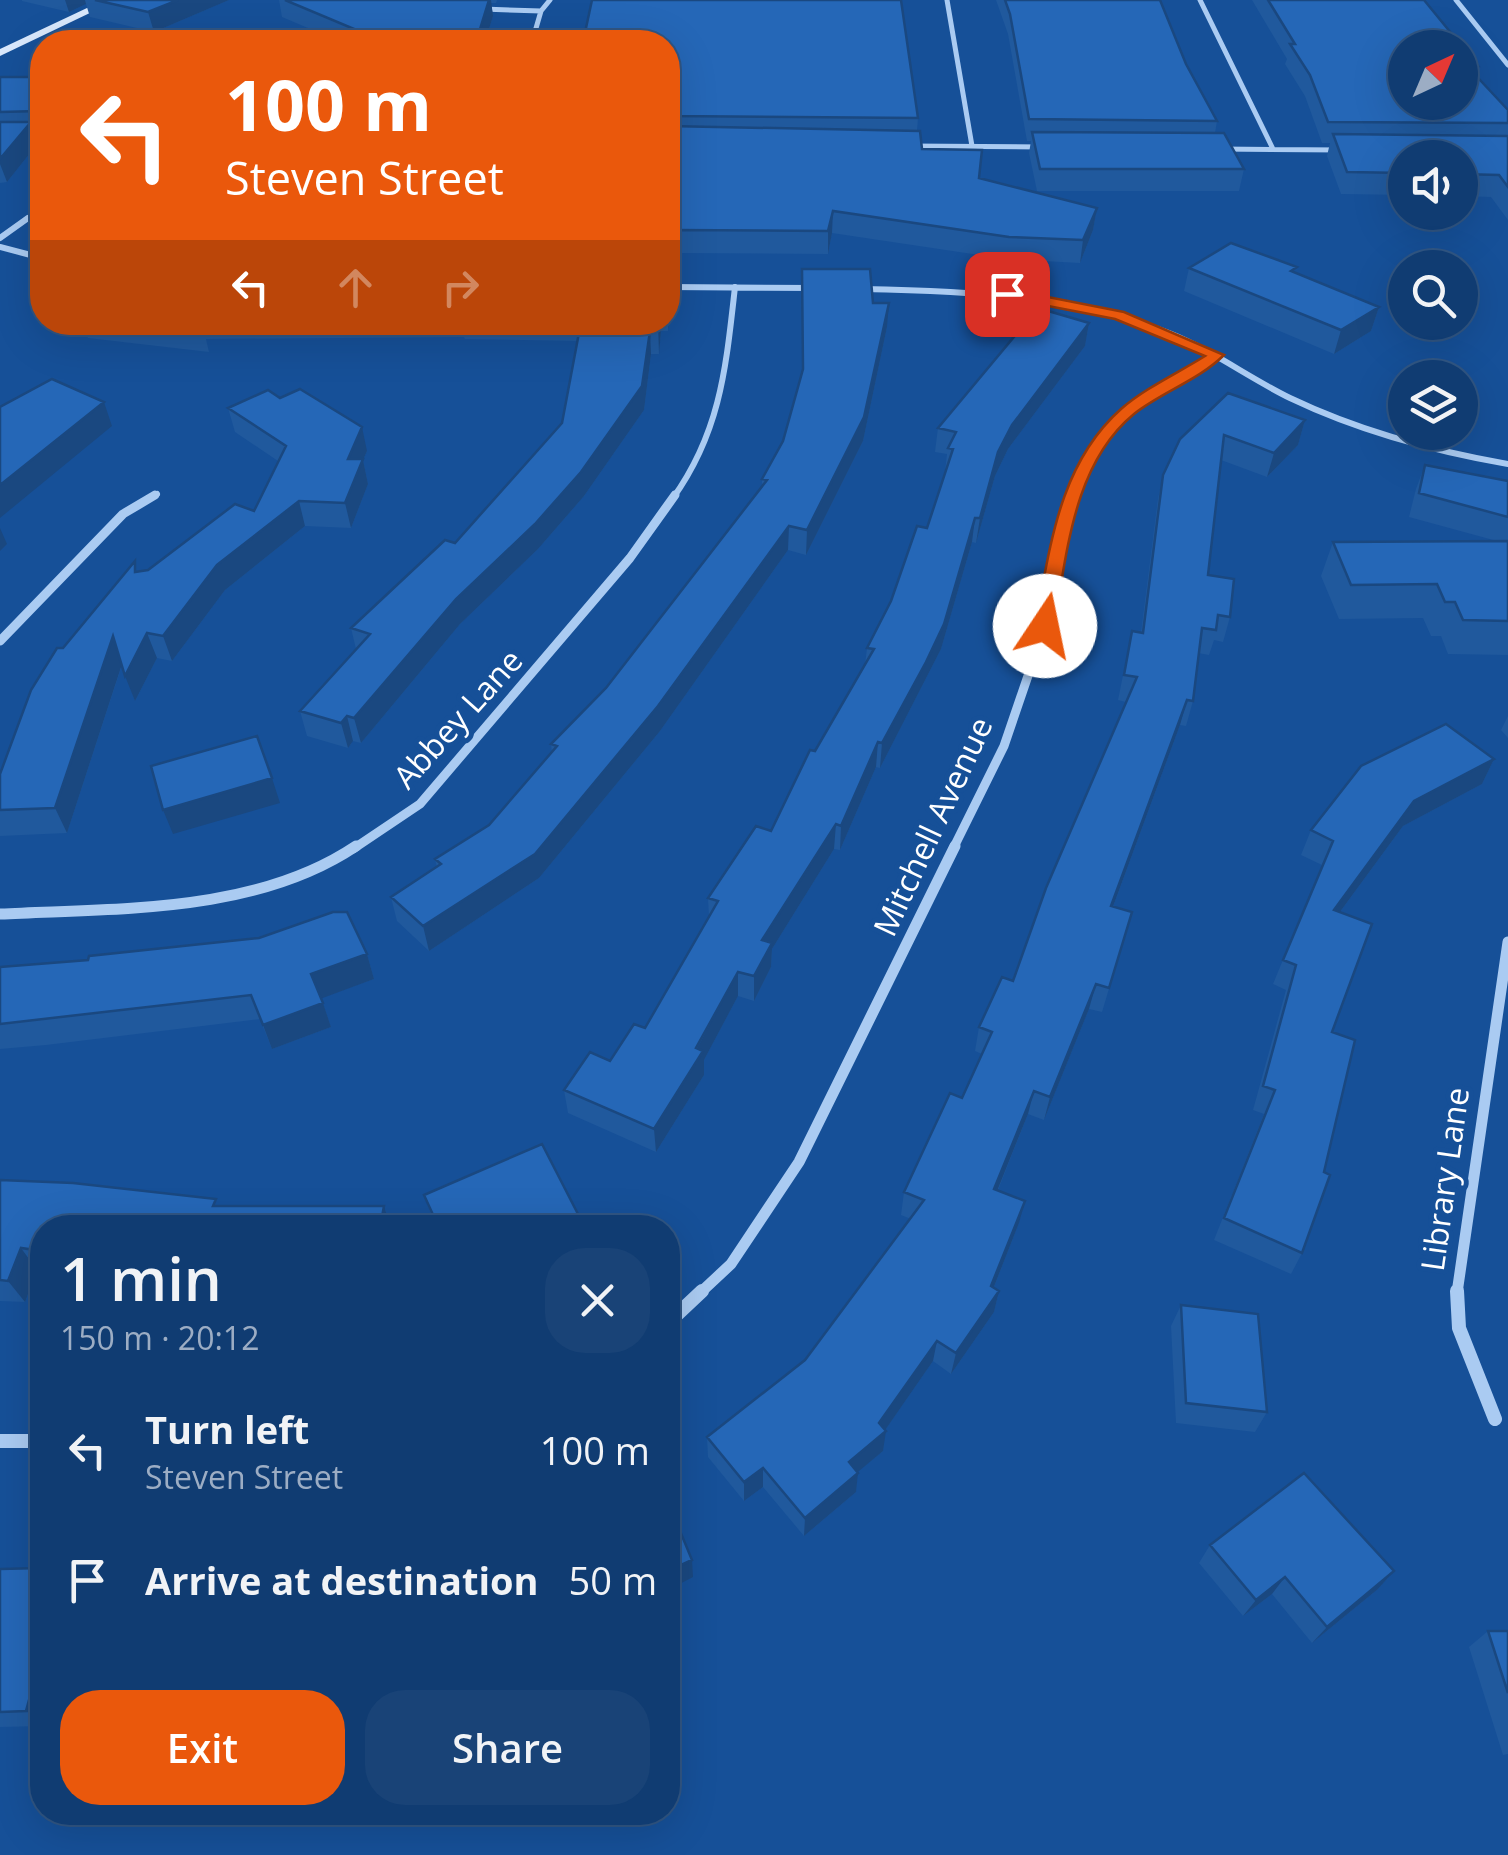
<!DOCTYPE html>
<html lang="en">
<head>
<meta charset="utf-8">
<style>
	:root { --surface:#103c72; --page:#194377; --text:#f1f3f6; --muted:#9cadc4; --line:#305684; --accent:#ea580c }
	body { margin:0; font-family:"Open Sans",sans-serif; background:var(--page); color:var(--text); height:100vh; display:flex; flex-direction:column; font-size:38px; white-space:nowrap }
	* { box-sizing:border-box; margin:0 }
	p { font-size:32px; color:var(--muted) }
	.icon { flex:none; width:55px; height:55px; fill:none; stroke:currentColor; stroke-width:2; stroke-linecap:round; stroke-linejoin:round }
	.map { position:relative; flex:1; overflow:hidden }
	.side { position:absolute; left:30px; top:1215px; width:650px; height:610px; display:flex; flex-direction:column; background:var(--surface); border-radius:40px; box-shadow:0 10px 40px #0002,0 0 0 2px var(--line) }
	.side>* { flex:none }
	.guide { position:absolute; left:30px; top:30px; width:650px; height:305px; border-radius:40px; box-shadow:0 10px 40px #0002,0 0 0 2px var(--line); background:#ea580c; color:#fff; overflow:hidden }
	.needle { width:65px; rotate:44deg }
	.buttons { position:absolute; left:1388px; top:30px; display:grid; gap:20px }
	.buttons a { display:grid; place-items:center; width:90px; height:90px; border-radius:50%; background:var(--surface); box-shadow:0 10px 40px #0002,0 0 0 2px var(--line); font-size:50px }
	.pin { position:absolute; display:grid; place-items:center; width:85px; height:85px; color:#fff; margin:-42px; border-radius:20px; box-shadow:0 5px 15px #0006 }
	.me { position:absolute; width:110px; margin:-55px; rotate:11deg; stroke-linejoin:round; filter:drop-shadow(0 0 8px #0008) }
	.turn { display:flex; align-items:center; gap:35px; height:210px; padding:0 30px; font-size:45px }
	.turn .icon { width:130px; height:130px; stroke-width:2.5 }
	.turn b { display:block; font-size:70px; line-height:85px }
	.lanes { display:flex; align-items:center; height:95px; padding:0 30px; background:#0003; justify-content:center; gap:50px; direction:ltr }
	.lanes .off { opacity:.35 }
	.round { display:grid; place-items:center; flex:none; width:105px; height:105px; border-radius:40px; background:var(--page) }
	.summary { display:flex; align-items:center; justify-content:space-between; height:170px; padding:0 30px }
	h1 { font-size:60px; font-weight:600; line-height:75px }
	.action { display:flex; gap:20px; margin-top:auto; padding:20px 30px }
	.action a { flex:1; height:115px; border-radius:40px; background:var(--accent); color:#fff; font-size:40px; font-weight:600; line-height:115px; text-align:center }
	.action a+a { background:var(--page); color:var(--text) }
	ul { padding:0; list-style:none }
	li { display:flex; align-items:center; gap:30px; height:130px; padding:0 30px }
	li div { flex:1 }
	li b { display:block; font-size:38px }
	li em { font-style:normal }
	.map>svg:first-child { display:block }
</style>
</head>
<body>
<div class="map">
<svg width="1508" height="1855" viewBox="0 0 1508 1855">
	<rect width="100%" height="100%" fill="#165098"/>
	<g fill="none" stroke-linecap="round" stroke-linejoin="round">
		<!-- street-far4 -->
		<path stroke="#aacbf2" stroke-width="5" d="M947,0L972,146
			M1200,0L1273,149
			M1456,0L1508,65
			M482,9L541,11
			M532,42L541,11L550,0
			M0,137H42
			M909,146L1042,147
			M1219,149L1342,150
			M25,220L42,208"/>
		<!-- street-far3 -->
		<path stroke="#aacbf2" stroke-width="6" d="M0,238L28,218
			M0,247L42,258
			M668,287L815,288
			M862,289C966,291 1071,295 1169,333C1212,350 1249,378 1290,398C1359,431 1433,451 1508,464
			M151,498L157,494
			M673,498C721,431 726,366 735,287
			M1072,498C1109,414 1143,402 1217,355"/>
		<!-- street-far2 -->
		<path stroke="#aacbf2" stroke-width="9" d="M0,641L123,514L155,495
			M353,849L420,804L630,558L675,495
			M953,849L1004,746L1045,626L1066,512L1073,495"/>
		<!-- street-far1 -->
		<path stroke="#aacbf2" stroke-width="11" d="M0,914C117,908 255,914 356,846
			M700,1293L731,1264L799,1162L955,846
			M1457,1293L1508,942"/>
		<!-- street -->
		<path stroke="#aacbf2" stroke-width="14" d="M1457,1291L1459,1328L1495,1419
			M668,1323L702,1291
			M0,1441H42"/>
		<!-- secondary -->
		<path fill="#d9e8fc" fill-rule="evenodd" d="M104,0H117L0,56V49Z"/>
	</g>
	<!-- wall -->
	<path fill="#20599d" d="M22,0H229L154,32L90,17L86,4L69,12L22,1Z
		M279,0H497L496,3H491L493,16L485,42H341L282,17Z
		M996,0H1160L1186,64L1217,121L1215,133L1244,169L1239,191H1037L1029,153L1031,141H1027L1008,34Z
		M1252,0H1424L1478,66L1475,75L1508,110V220L1491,197L1460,196V158H1405V195L1341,194L1327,156L1330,143H1322L1305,96L1285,64L1287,59Z
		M668,42L918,118L917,131L922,149L979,178L1097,208L1093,230L1080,263L1006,259L832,233L828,254L675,253L672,280L671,281V294L668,331H661L659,354H651L644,410L584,496L538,549L460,624L361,743L353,741L348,748L307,736L300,711L356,649L351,628L455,543L562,423L577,341L465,339L464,337L206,339L209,352L88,338L82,322H668Z
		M0,77H42V133H34L38,143L7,182L0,183Z
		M1189,268L1295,273L1379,307L1371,331L1334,354L1184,291Z
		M802,269L873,303L887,327L863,441L806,555L788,550L660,731L539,878L429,951L397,921L391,897L437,867L435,859L489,825L552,752L551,744L606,688L762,488V479L783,441L803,372Z
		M1089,323L1085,346L1008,449L995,476L976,543L972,542L941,649L880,768L876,767L840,850L834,849L772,949L771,967L754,1001L738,996L704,1060V1075L656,1152L568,1113L564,1090L610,1061L645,1028L709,917L708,898L771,831L865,665L867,648L927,528L945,472L947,454L935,452L938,428Z
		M228,408L367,451L363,460L368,484L351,528L305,526L225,590L172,661L157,658L135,701L122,665L67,833L0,836V774L63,648L139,571L148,570L254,511L278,461L235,432Z
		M1305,420L1298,445L1267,477L1221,460L1208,575L1230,617L1223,642L1214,640L1209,655L1198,653L1193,701L1186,726L1180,725L1113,907L1132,912L1102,1012L1089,1009L1044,1120L1028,1114L998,1190L1019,1223L994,1287L999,1291L994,1312L951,1374L933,1361L885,1430L883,1451L857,1472L856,1492L804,1536L763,1487L744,1501L708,1457L707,1437L805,1360L911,1219L901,1215L904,1192L962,1098L982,1054L975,1051L979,1027L1013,981L1126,702L1118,700L1132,631L1141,633L1158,499L1163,475L1180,439Z
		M1425,465L1508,481V655L1448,654L1441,636H1431L1423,618L1339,619L1321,576L1333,542L1497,541L1409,517L1416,489Z
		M1508,716V738L1501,730Z
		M1494,759L1482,784L1403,826L1340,912L1332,1032L1302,1253L1291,1274L1214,1240L1264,1114L1253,1110L1286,990L1273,984L1322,865L1301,855L1311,830Z
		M367,954L374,979L321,998L331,1027L272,1049L260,1019L46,1045L0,1049V967Z
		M0,1180L219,1206H384L391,1228H42V1271L37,1270L25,1302L0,1301Z
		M424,1195L582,1228H436Z
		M1181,1305L1267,1412L1255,1432L1176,1423L1171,1326Z
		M1210,1545L1394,1571L1378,1589L1312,1643L1272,1594L1243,1616L1199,1563Z
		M42,1568V1726L0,1727V1569Z
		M1488,1631H1508V1754L1503,1755L1469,1647Z"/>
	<!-- shaded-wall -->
	<path fill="#1a4880" d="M65,0H85L86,4L69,12Z
		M178,0H229L154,32L148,12Z
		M489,0H491L493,16L485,42H476Z
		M31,122L38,143L7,182L0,164V159Z
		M1097,208L1093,230L1080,263L1083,240Z
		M833,211L832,233L828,254V231Z
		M674,230L675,253L672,280L671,281V294L668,331V259Z
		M889,303L887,327L863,441L806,555L807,530Z
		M1379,307L1371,331L1334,354L1341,330Z
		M658,322H660L661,331L659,354Z
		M1089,323L1085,346L1008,449L995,476L976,543L980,518L998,452L1012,425Z
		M650,331L651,354L644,410L584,496L538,549L460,624L361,743L354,718Z
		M104,402L112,426L0,518V485Z
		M1305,420L1298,445L1267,477L1274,453Z
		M362,427L367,451L363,460L368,484L351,528L345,503L348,459Z
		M299,501L305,526L225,590L172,661L163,636L217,565Z
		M975,518L972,542L941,649L880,768L882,743Z
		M789,526L788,550L660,731L539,878L429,951L423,926Z
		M0,528L7,544L0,551Z
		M147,633L157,658L135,701L125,676Z
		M113,636L123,661L67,833L55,808Z
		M1187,700L1180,725L1104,931L1111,906Z
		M347,716L353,741L348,748L341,723Z
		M878,742L876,767L840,850L841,826Z
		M1494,759L1482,784L1403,826L1323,935L1334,910L1414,801Z
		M272,778L280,803L173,834L163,810Z
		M836,824L834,849L772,949L771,967L754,1001V976L762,940Z
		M367,954L374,979L320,999L311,974Z
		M738,972V996L704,1060V1075L656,1152L654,1129Z
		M1096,984L1089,1009L1044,1120L1050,1097Z
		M323,1003L331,1027L272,1049L263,1025Z
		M1034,1091L1028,1114L989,1211L994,1189Z
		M1025,1201L1019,1223L986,1307L991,1286Z
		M384,1206L391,1228H380Z
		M580,1218L582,1228H559Z
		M21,1248L37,1270L25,1302L8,1281Z
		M999,1291L994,1312L951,1374L956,1353Z
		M937,1341L933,1361L881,1436L886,1431L883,1451L847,1481L849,1462L879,1423Z
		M763,1468V1487L744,1501V1482Z
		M858,1473L856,1492L804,1536L805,1518Z
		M692,1560L693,1577L668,1590V1571Z
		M1394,1571L1378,1589L1312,1643L1327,1627Z
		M1285,1577L1272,1594L1243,1616L1256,1600Z
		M40,1659L42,1661V1724L26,1711Z"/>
	<!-- building -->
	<path fill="#2567b7" stroke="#1a4880" stroke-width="2.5" fill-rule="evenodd" d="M95,0H178L148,12Z
		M285,0H489L476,42H385Z
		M592,0H901L918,118L668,116V42H583Z
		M1005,0H1160L1186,64L1217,121L1029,119L1010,14Z
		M1268,0H1424L1478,66H1467L1508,110V123L1328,122L1310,75L1290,44H1295ZM1405,48H1460V102H1405Z
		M0,77H42V108L39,111L0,112Z
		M0,122H31L0,159Z
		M668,126L920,131L922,149L982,150L979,178L1097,208L1083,240L1009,237L833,211L828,231L674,230L672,257L668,259Z
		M1032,132L1224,133L1244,169H1040Z
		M1333,134L1508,136V187L1499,175L1460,174V158H1405V173L1347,172Z
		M1231,243L1297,267L1291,271L1379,307L1341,330L1189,268Z
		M668,269L670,271L668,300Z
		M802,269H870L873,303H889L864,417L807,530L789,526L658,706L535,854L423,926L391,897L441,864L435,859L489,825L557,746L551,744L606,688L767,480L762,479L783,441L803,369Z
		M1038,308L1089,323L1012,425L998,452L980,518H975L944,624L926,662L882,743L878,742L841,826L836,824L762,940L772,943L754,976L738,972L696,1048L703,1051L654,1129L564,1090L590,1052L610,1061L634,1024L645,1028L718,901L708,898L756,826L771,831L810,750L815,751L874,649L867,648L891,601L917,526L927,528L953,449L948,448L956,432L938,428Z
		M151,322H193L202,328Z
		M581,322H658L657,331H650L642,386L581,472L535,524L456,599L354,718L347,716L341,723L300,711L370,634L351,628L445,540L455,543L562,423Z
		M52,379L104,402L0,485V407Z
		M300,389L362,427L348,459H363L345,503L299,501L217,565L163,636L147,633L125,676L113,636L55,808L0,810V774L31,690L57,648H63L135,561V572L148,570L235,504L254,511L286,446L228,408L268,390L280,398Z
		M1228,393L1305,420L1274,453L1224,435L1208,575L1234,579L1230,617L1218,615L1216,630L1202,628L1193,701L1187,700L1111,906L1132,912L1109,988L1096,984L1050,1097L1034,1091L994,1189L1025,1201L991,1286L999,1291L956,1353L937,1341L879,1423L886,1431L849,1462L858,1473L805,1518L763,1468L744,1482L707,1437L805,1360L924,1200L904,1192L950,1093L962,1098L992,1032L979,1027L1002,977L1013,981L1046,888L1137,677L1124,675L1132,631L1143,633L1163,475L1180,439Z
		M1425,465L1508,481V517L1419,493Z
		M1508,541V621L1463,620L1455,602H1445L1437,584L1351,585L1333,542Z
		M1446,724L1494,759L1414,801L1334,910L1372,924L1332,1032L1355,1040L1324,1172L1330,1175L1302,1253L1224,1218L1275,1090L1263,1086L1296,965L1283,960L1333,841L1311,830L1361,766Z
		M257,736L272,778L163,810L151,766Z
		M333,912H347L367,954L311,974L323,1003L263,1025L251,995L0,1024V967L88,960L89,956L259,938Z
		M542,1144L580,1218L559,1228H439L424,1195Z
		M0,1180L73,1183L216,1199L213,1206H384L380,1228H42V1251L21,1248L8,1281L0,1280Z
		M1181,1305L1258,1314L1267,1412L1186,1403Z
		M1304,1473L1394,1571L1327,1627L1285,1577L1256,1600L1210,1545Z
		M668,1502L692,1560L668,1571Z
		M42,1568V1659H40L26,1711L0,1712V1569Z
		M1488,1631H1508V1693Z"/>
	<!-- route -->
	<path fill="#ea580c" stroke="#983908" stroke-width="2.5" d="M1007,289L1124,312L1224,355C1199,380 1162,392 1134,414C1073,464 1067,554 1054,626L1045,632L1035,626C1050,549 1058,465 1121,409C1145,388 1178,373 1205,356L1115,319L1002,297Z"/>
	<g text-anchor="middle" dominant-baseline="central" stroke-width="10" stroke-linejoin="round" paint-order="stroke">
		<!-- street labels -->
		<g font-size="32" fill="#fff" stroke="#165098">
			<text transform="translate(457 718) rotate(-48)">Abbey Lane</text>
			<text transform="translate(932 826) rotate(-65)">Mitchell Avenue</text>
			<text transform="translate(1444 1179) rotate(-82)">Library Lane</text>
		</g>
	</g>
</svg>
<div class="buttons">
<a><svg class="needle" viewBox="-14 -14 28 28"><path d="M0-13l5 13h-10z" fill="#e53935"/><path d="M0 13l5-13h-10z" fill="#9cadc4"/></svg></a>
<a><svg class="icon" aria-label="sound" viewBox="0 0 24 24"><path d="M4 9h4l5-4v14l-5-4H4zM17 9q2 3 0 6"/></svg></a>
<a><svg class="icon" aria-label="search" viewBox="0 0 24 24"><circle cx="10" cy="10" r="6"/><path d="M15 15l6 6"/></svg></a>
<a><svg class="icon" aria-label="layers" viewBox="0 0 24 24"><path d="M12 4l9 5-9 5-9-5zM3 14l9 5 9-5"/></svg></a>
</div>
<div class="pin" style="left:1007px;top:294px;background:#d93025"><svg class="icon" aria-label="arrive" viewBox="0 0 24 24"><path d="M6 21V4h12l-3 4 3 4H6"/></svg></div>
<svg class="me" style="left:1045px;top:626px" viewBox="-20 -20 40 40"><circle r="19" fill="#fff"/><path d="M0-13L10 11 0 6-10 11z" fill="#ea580c"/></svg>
<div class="guide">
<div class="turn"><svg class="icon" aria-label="left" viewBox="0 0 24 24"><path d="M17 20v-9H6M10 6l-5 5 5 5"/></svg><div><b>100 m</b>Steven Street</div></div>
<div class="lanes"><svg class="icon" aria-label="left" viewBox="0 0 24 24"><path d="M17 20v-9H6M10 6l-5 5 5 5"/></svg><svg class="icon off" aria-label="ahead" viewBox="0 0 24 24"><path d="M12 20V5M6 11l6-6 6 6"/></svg><svg class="icon off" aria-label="right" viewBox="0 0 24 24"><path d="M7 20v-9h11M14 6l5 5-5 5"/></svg></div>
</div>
<section class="side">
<div class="summary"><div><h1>1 min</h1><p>150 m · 20:12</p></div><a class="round"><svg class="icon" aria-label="close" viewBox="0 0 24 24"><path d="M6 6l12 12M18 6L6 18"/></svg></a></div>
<ul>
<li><svg class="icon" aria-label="left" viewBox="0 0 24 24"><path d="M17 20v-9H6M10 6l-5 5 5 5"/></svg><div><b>Turn left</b><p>Steven Street</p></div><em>100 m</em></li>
<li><svg class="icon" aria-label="arrive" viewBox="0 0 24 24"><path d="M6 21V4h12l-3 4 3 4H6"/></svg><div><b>Arrive at destination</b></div><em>50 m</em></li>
</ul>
<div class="action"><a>Exit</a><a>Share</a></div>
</section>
</div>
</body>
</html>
